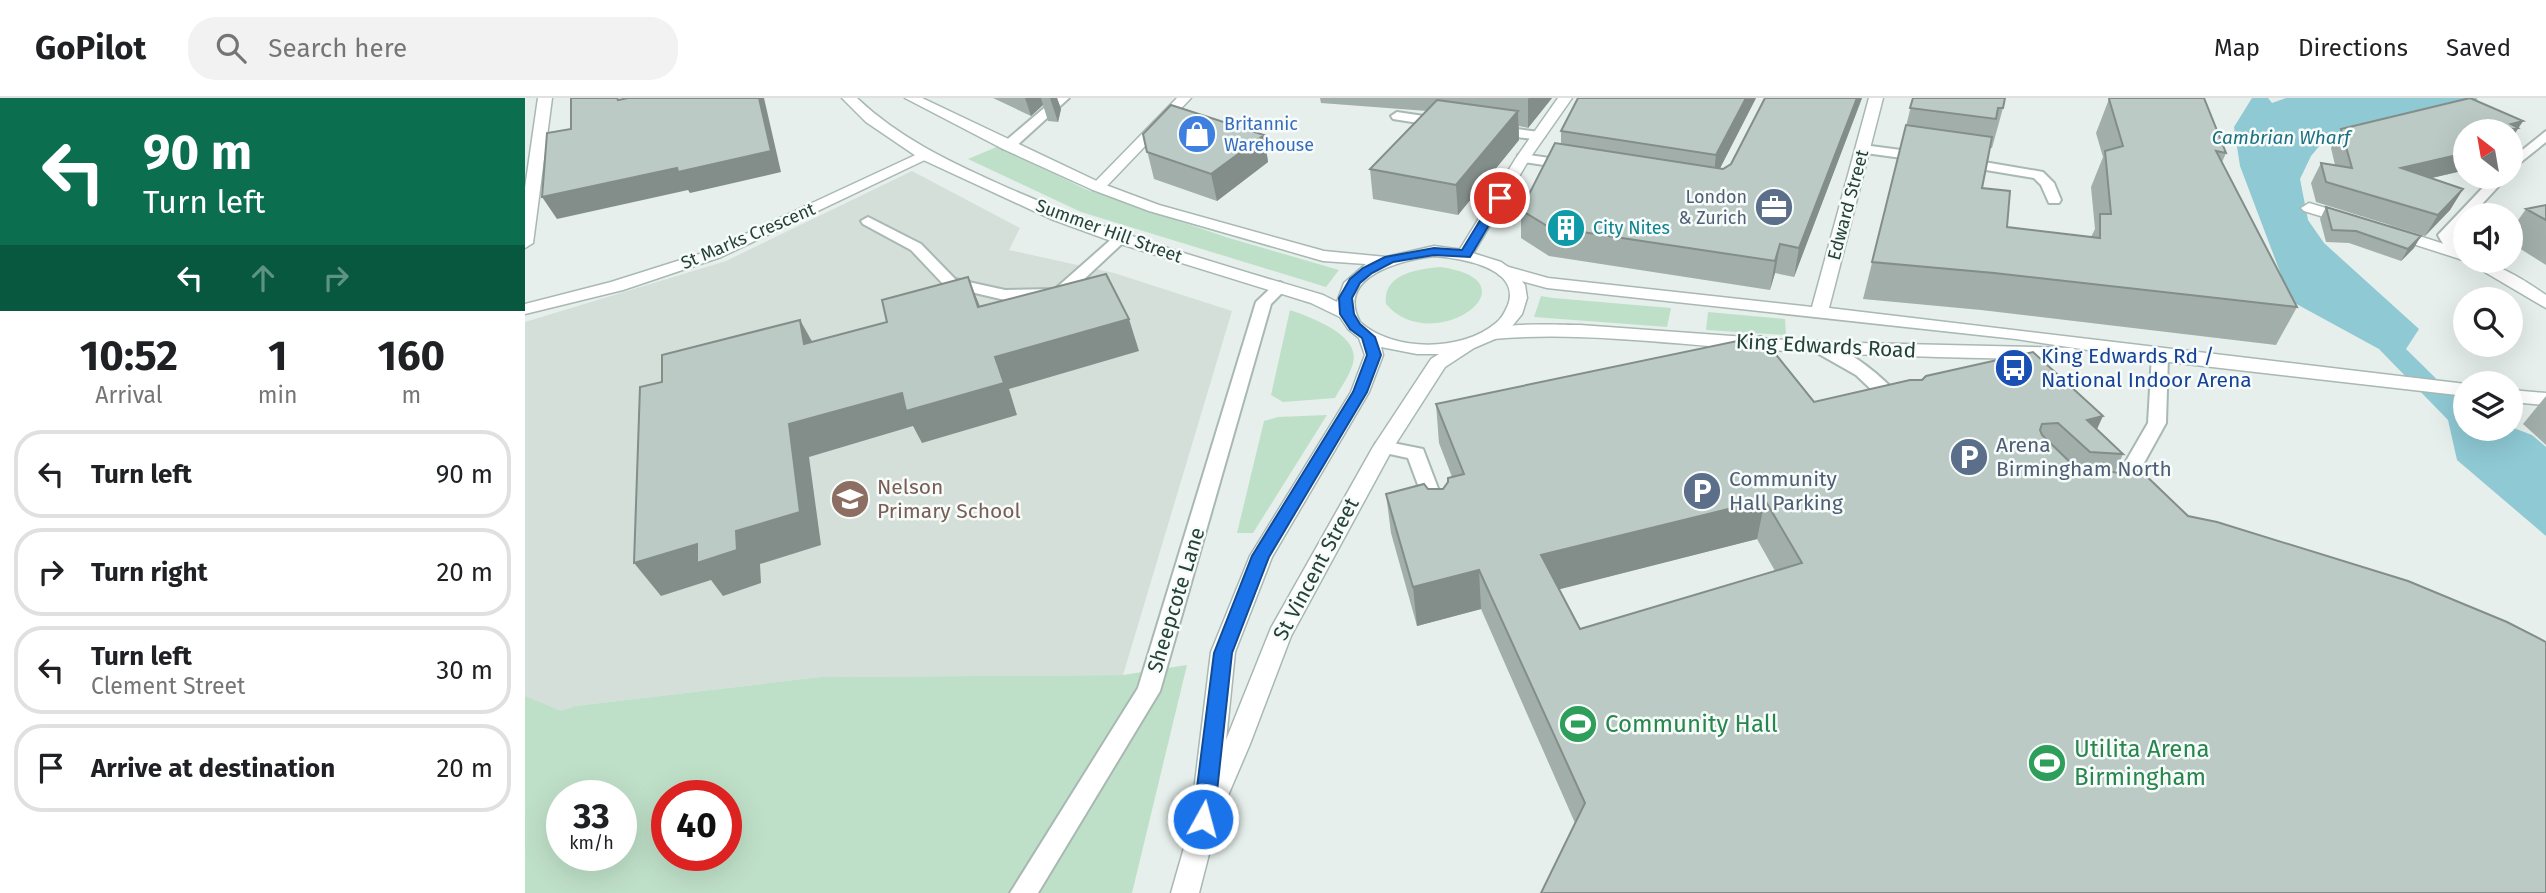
<!DOCTYPE html>
<html lang="en">
<head>
<meta charset="utf-8">
<style>
	:root { --surface:#fff; --page:#f2f2f2; --text:#202124; --muted:#757577; --line:#e0e0e0 }
	body { margin:0; font-family:"Fira Sans",sans-serif; background:var(--page); color:var(--text); height:100vh; display:flex; flex-direction:column; font-size:26px; white-space:nowrap }
	* { box-sizing:border-box; margin:0 }
	p { font-size:23px; color:var(--muted) }
	.icon { flex:none; width:38px; height:38px; fill:none; stroke:currentColor; stroke-width:2; stroke-linecap:round; stroke-linejoin:round }
	.map { position:relative; flex:1; overflow:hidden }
	.side { display:flex; flex-direction:column; background:var(--surface); width:525px }
	.side>* { flex:none }
	.hud { background:#0b6e4f; color:#fff; overflow:hidden }
	.needle { width:46px; rotate:329deg }
	.fabs { position:absolute; left:1928px; top:21px; display:grid; gap:14px }
	.fabs a { display:grid; place-items:center; width:70px; height:70px; border-radius:50%; background:var(--surface); box-shadow:0 7px 28px #0002; font-size:35px }
	.speed { position:absolute; left:21px; top:682px; display:flex; gap:14px; font-size:35px; font-weight:700; text-align:center }
	.speed>* { display:grid; place-content:center; width:91px; height:91px; border-radius:50%; background:var(--surface); box-shadow:0 7px 28px #0002; line-height:1 }
	.speed small { font-size:18px; font-weight:400 }
	.speed .limit { border:10px solid #d22; background:#fff; color:#111 }
	.pin { position:absolute; display:grid; place-items:center; width:60px; height:60px; color:#fff; margin:-30px; border:4px solid #fff; border-radius:50%; box-shadow:0 2px 7px #0007 }
	.me { position:absolute; width:77px; margin:-38px; rotate:7deg; stroke-linejoin:round; filter:drop-shadow(0 0 5px #0008) }
	.turn { display:flex; align-items:center; gap:24px; height:147px; padding:0 28px; font-size:32px }
	.turn .icon { width:91px; height:91px; stroke-width:2.5 }
	.turn b { display:block; font-size:49px; line-height:60px }
	.lanes { display:flex; align-items:center; height:66px; padding:0 28px; background:#0003; justify-content:center; gap:35px; direction:ltr }
	.lanes .off { opacity:.35 }
	.eta { display:flex; justify-content:space-evenly; align-items:center; height:119px; text-align:center }
	.eta b { font-size:42px; font-weight:700; line-height:49px }
	ul { padding:0; list-style:none }
	li { display:flex; align-items:center; gap:21px; height:88px; margin:0 14px 10px; padding:0 14px; border:4px solid var(--line); border-radius:28px }
	li div { flex:1 }
	li b { display:block; font-size:26px }
	li em { font-style:normal }
	header { display:flex; align-items:center; gap:42px; box-sizing:border-box; height:98px; padding:0 35px; background:var(--surface); border-bottom:2px solid var(--line) }
	header strong { font-size:33px }
	nav { display:flex; gap:38px; margin-inline-start:auto; font-size:24px }
	.search { width:490px; height:63px; background:var(--page); display:flex; align-items:center; gap:18px; box-sizing:border-box; padding:0 24px; border-radius:28px; color:var(--muted); font-size:26px }
	main { display:flex; flex:1; min-height:0 }
	.map>svg:first-child { display:block }
</style>
</head>
<body>
<header>
<strong>GoPilot</strong>
<div class="search"><svg class="icon" aria-label="search" viewBox="0 0 24 24"><circle cx="10" cy="10" r="6"/><path d="M15 15l6 6"/></svg>Search here</div>
<nav><a>Map</a><a>Directions</a><a>Saved</a></nav>
</header>
<main>
<section class="side">
<div class="hud">
<div class="turn"><svg class="icon" aria-label="left" viewBox="0 0 24 24"><path d="M17 20v-9H6M10 6l-5 5 5 5"/></svg><div><b>90 m</b>Turn left</div></div>
<div class="lanes"><svg class="icon" aria-label="left" viewBox="0 0 24 24"><path d="M17 20v-9H6M10 6l-5 5 5 5"/></svg><svg class="icon off" aria-label="ahead" viewBox="0 0 24 24"><path d="M12 20V5M6 11l6-6 6 6"/></svg><svg class="icon off" aria-label="right" viewBox="0 0 24 24"><path d="M7 20v-9h11M14 6l5 5-5 5"/></svg></div>
</div>
<div class="eta">
<div><b>10:52</b><p>Arrival</p></div>
<div><b>1</b><p>min</p></div>
<div><b>160</b><p>m</p></div>
</div>
<ul>
<li><svg class="icon" aria-label="left" viewBox="0 0 24 24"><path d="M17 20v-9H6M10 6l-5 5 5 5"/></svg><div><b>Turn left</b></div><em>90 m</em></li>
<li><svg class="icon" aria-label="right" viewBox="0 0 24 24"><path d="M7 20v-9h11M14 6l5 5-5 5"/></svg><div><b>Turn right</b></div><em>20 m</em></li>
<li><svg class="icon" aria-label="left" viewBox="0 0 24 24"><path d="M17 20v-9H6M10 6l-5 5 5 5"/></svg><div><b>Turn left</b><p>Clement Street</p></div><em>30 m</em></li>
<li><svg class="icon" aria-label="arrive" viewBox="0 0 24 24"><path d="M6 21V4h12l-3 4 3 4H6"/></svg><div><b>Arrive at destination</b></div><em>20 m</em></li>
</ul>
</section>
<div class="map">
<svg width="2021" height="795" viewBox="0 0 2021 795">
	<rect width="100%" height="100%" fill="#e6efeb"/>
	<!-- built -->
	<path fill="#d4dfda" d="M387,73L495,130L484,152L589,175L707,213L598,577L295,579L50,608L0,627V224L201,163Z"/>
	<!-- green -->
	<path fill="#bfe0c8" fill-rule="evenodd" d="M474,48L560,91L704,140L814,172L801,189L556,114L443,61Z
		M915,169C1017,183 907,261 861,206C857,176 893,171 915,169Z
		M1016,198L1028,200L1146,210L1142,229L1009,219Z
		M765,212C784,219 836,236 828,265C825,277 816,289 810,300L758,304L746,297Z
		M1183,214L1260,221L1261,237L1181,232Z
		M802,317L728,435H712L739,323L753,319Z
		M662,567L607,795H0V598L36,613L50,608L295,579L598,577ZM37,698H96V758H37ZM142,698H201V758H142Z"/>
	<!-- water -->
	<path fill="#8ec9d4" d="M1727,0H1743L1747,5L1761,0H1952L1953,6L1832,54L1805,45L1796,46L1786,58L1775,81L1783,122L1799,145L1894,231L1881,251L1941,310V331H1986V329L2007,337L2021,349V438L1932,362L1923,322L1854,251L1766,203L1715,68L1709,29Z"/>
	<g fill="none" stroke-linecap="round" stroke-linejoin="round">
		<!-- service casing -->
		<g stroke="#a8b8b2" stroke-width="4">
			<path id="service" d="M531,0H544L488,51H478V45Z
				M872,14L919,21L925,25L919,29L868,21L866,18Z
				M970,28L1014,34L1020,38L1014,42L965,35L964,32Z
				M2021,33V44L1986,72V61Z
				M1338,47L1399,55L1406,59L1399,63L1333,54L1331,51Z
				M998,56L1045,63L1052,67L1045,71L993,63V57Z
				M1436,60L1518,74L1529,85L1536,102L1534,105H1524L1516,87L1509,80L1431,67V61Z
				M1968,79H1982L1947,117H1941V123L1928,138L1931,144L1941,151V162C1927,159 1919,149 1913,137Z
				M343,119L396,146L430,181L480,192L530,191L590,138H600L602,141L540,199L480,202L420,188L386,152L338,126L336,123Z
				M755,184L763,189L746,206L635,593L513,795H485L613,590L731,204L750,186Z
				M1293,243C1326,251 1358,279 1380,304L1383,308L1380,312H1368L1331,277L1287,252L1285,248L1287,244Z
				M1635,252L1643,257L1641,325L1599,401H1585L1582,396L1623,325L1627,257Z
				M858,343L898,351L922,414L919,419H905L883,360L851,353L849,349L851,345Z"/>
		</g>
		<!-- minor casing -->
		<g stroke="#a8b8b2" stroke-width="3">
			<path id="minor" d="M13,0H27L8,145L0,150V90Z
				M652,0H666L578,92H568L565,89L568,86Z
				M1033,0H1047L1005,60L946,159H934L932,156L991,60Z
				M1344,0H1358L1304,210L1941,286V298L1635,263L1491,241L1022,190L974,177L972,173L980,168L1023,180L1287,209Z
				M399,53L406,57L404,60L196,159L98,192L0,216V206L86,184L184,153Z
				M1784,105L1831,119L1833,122L1825,127L1779,113L1776,110Z
				M1866,129L1941,153V163C1971,163 1996,180 2021,197V210L1941,163L1860,137L1858,134L1860,131Z
				M1055,227L1288,244L1548,250L1557,256L1548,262C1441,260 1335,258 1228,251C1141,246 1055,233 968,241L959,236C971,223 1036,227 1055,227Z
				M1986,292L2021,295V307L1986,304Z"/>
		</g>
		<!-- tertiary casing -->
		<g stroke="#a8b8b2" stroke-width="3">
			<path id="tertiary" d="M317,0H332C373,39 421,62 472,85C577,133 687,164 798,197L812,204L819,185L841,166L798,163L624,113L568,92L478,51L380,0H397L578,86L634,107L799,153L861,159L909,148L938,152L976,164L989,173L1000,187L1002,200L997,216L984,232L970,241L949,250L920,269L868,350L766,538L725,646L693,721L674,795H646L671,708L668,701L686,554L725,458L826,294L840,257L834,240L823,231L815,219L786,205L589,144L526,121L394,60L341,24ZM909,158C934,160 997,169 983,207C980,214 977,220 971,225C937,254 868,254 835,224C810,178 877,162 909,158ZM856,249L892,256H914L906,261L848,349L746,530L701,642L710,554L747,459L844,294L858,257Z"/>
		</g>
		<!-- service -->
		<use href="#service" fill="#fff" fill-rule="evenodd"/>
		<!-- minor -->
		<use href="#minor" fill="#fff" fill-rule="evenodd"/>
		<!-- tertiary -->
		<use href="#tertiary" fill="#fff" fill-rule="evenodd"/>
	</g>
	<!-- wall -->
	<path fill="#a1aea9" fill-rule="evenodd" d="M468,0H532L536,11L533,24L523,23L518,7L506,18Z
		M795,0H1027L1003,30L994,28V42L933,117L848,101L845,71L902,13L796,5Z
		M1231,0L1195,70L1198,71L1206,66L1240,0H1337L1269,179L1250,175L1245,192L1024,158L996,140V112L1036,46V33Z
		M1388,0L1478,10L1467,50H1465L1457,90L1482,129L1566,139L1570,131L1566,89L1578,59L1571,35L1584,1L1701,55L1697,64L1772,209L1751,247L1456,212L1338,201Z
		M1998,23L1987,40L1941,72L1906,80L1938,91L1925,112L1900,138L1791,104L1786,85L1796,65L1810,67L1806,50L1816,31Z
		M618,36L739,37L743,64L692,103L629,81Z
		M2021,107V167L1986,145V132L2001,111Z
		M1801,109L1889,150L1876,163L1824,145L1801,144L1795,121Z
		M1385,282L1572,331L1598,356L1590,374L1050,725L956,511L892,528L866,435L861,396L903,391H918L927,379L914,345L911,306L1289,304ZM1232,441L1250,473L1055,531L1034,491Z
		M2021,298V347L1998,326Z"/>
	<!-- shaded-wall -->
	<path fill="#838d89" d="M234,0H239L256,74L165,95L163,92L32,121L17,99L152,70Z
		M500,0H516L518,7L506,18Z
		M525,0H532L536,11L533,24Z
		M1004,0H1027L1003,30V1Z
		M1221,0H1231L1188,84L1191,57Z
		M1332,0H1337L1269,179L1274,150Z
		M993,13L994,42L933,117L931,87Z
		M1998,23L1986,41V33H1979L1986,26Z
		M739,37L743,64L692,103L686,76Z
		M1993,43L1986,53V45Z
		M1941,55V72L1864,90L1876,70Z
		M1938,91L1925,112L1900,138L1913,117Z
		M1896,138L1889,150L1876,163L1883,151Z
		M1255,146L1250,175L1245,192L1250,163Z
		M443,179L456,211L453,209Z
		M604,221L614,253L484,291L492,317L397,345L388,328L284,359L296,447L235,466L236,485L198,498L186,482L136,498L109,465L211,433L264,326L470,259Z
		M275,222L293,254L279,246Z
		M1578,318L1563,351L1562,322Z
		M1240,402L1232,441L1016,496V457Z
		M954,472L956,511L892,528L888,489Z"/>
	<!-- building -->
	<path fill="#bbcac4" stroke="#838d89" stroke-width="2" fill-rule="evenodd" d="M46,0H92L93,2L103,0H234L246,53L153,74L152,70L17,99L22,35L46,31Z
		M1053,0H1221L1191,57L1036,33Z
		M1240,0H1332L1274,150L1255,146L1250,163L1024,129L996,112L1030,45L1198,71L1206,66Z
		M1388,0H1480L1478,10H1473L1471,21L1385,10Z
		M1585,0H1679L1701,55L1691,53L1772,209L1469,175L1347,164L1381,27L1467,39L1457,90L1485,93L1482,129L1575,140V116H1586L1580,53L1598,48L1584,1Z
		M1945,0L1998,23L1986,26L1993,30L1979,33H1941V55L1876,70L1938,91L1913,117L1801,84L1796,65L1827,70L1816,31Z
		M912,2L993,13L931,87L845,71Z
		M646,7L739,37L686,76L622,54L618,36Z
		M2021,107V122L2001,111Z
		M1801,109L1896,138L1883,151L1831,133L1807,132Z
		M581,176L604,221L470,259L479,285L381,313L377,295L264,326L275,414L211,433L212,452L172,465V446L109,465L115,289L137,284V257L275,222L279,246L362,224L357,202L443,179L453,209Z
		M1236,238L1289,304L1385,282H1397L1401,278L1508,254L1578,318L1562,322L1598,356L1565,354L1533,325L1517,326L1515,332L1517,337L1551,370L1605,376L1615,372L1663,418L1692,424L1883,483L1982,524L2021,544V795H1016L1060,705L954,472L888,489L861,396L899,386L903,391H918L923,384V380L939,376L911,306ZM1240,402L1277,465L1055,531L1016,457Z"/>
	<!-- route -->
	<path fill="#1a73e8" stroke="#114b97" stroke-width="2" d="M970,98L980,100L945,159L909,157L868,164L847,175L835,185L827,200L829,216L835,226L850,239L856,257L842,294L744,459L707,555L689,721L686,728L678,730L671,728L668,721L689,555L727,458L828,294L842,257L837,240L825,231L815,216L814,200L825,181L838,170L860,159L909,150L937,152Z"/>
	<!-- icons -->
	<defs>
		<g id="shop-disc" transform="scale(2.0125)"><circle r="9.5" fill="#3f7fe0" stroke="#f7fbf9"/><path d="M-5-2.5h2.3a2.7 3.5 0 0 1 5.4 0H5L5.5 6h-11ZM-1.5-2.5h3a1.5 2.3 0 0 0-3 0Z" fill="#fff"/></g>
		<g id="office-disc" transform="scale(2.0125)"><circle r="9.5" fill="#5c6f8a" stroke="#f7fbf9"/><path d="M-6-3h4V-5.5h4V-3h4V5H-6ZM-1-4.5V-3h2v-1.5ZM-6 0V1H6V0Z" fill="#fff"/></g>
		<g id="building-disc" transform="scale(2.0125)"><circle r="9.5" fill="#0f9aa8" stroke="#f7fbf9"/><path d="M-4-6H4V6H1V3H-1V6H-4ZM-2.5-4.3h1.7v1.8h-1.7ZM.8-4.3h1.7v1.8H.8ZM-2.5-1h1.7V.8h-1.7ZM.8-1h1.7V.8H.8Z" fill="#fff"/></g>
		<g id="bus-disc" transform="scale(2.0125)"><circle r="9.5" fill="#1a4fb4" stroke="#f7fbf9"/><path d="M-5-6H5V4H4V6H2V4H-2V6H-4V4H-5ZM-3.5-4V0h7V-4ZM-3.5 1.2v1.5H-2V1.2ZM2 1.2v1.5H3.5V1.2Z" fill="#fff"/></g>
		<g id="parking-disc" transform="scale(2.0125)"><circle r="9.5" fill="#5c6f8a" stroke="#f7fbf9"/><path d="M-3.5-5.5H1a3.5 3.5 0 0 1 0 7H-1V5.5H-3.5ZM-1-3.4V-.6H.8a1.4 1.4 0 0 0 0-2.8Z" fill="#fff"/></g>
		<g id="school-disc" transform="scale(2.0125)"><circle r="9.5" fill="#8d6e63" stroke="#f7fbf9"/><path d="M0-5L7-2L0 1L-7-2ZM-4 1L0 2.5L4 1V4Q0 6-4 4Z" fill="#fff"/></g>
		<g id="stadium-disc" transform="scale(2.0125)"><circle r="9.5" fill="#2e9e5b" stroke="#f7fbf9"/><path d="M0-5a6.5 5 0 1 0 0 10a6.5 5 0 1 0 0-10ZM-3.5-1.8h7v3.6h-7Z" fill="#fff"/></g>
	</defs>
	<g fill-rule="evenodd">
		<use href="#shop-disc" x="672" y="36"/>
		<use href="#office-disc" x="1249" y="109"/>
		<use href="#building-disc" x="1041" y="130"/>
		<use href="#bus-disc" x="1489" y="270"/>
		<use href="#parking-disc" x="1444" y="359"/>
		<use href="#parking-disc" x="1177" y="393"/>
		<use href="#school-disc" x="325" y="401"/>
		<use href="#stadium-disc" x="1053" y="626"/>
		<use href="#stadium-disc" x="1522" y="665"/>
	</g>
	<g text-anchor="middle" dominant-baseline="central" stroke-width="5" stroke-linejoin="round" paint-order="stroke">
		<!-- far-shop labels -->
		<g font-size="18" fill="#366cbe" stroke="#f7fbf9" text-anchor="start">
			<text x="699" y="26">Britannic<tspan x="699" dy="21">Warehouse</tspan></text>
		</g>
		<!-- far-service labels -->
		<g font-size="18" fill="#4e5e75" stroke="#f7fbf9" text-anchor="end">
			<text x="1222" y="99">London<tspan x="1222" dy="21">&amp; Zurich</tspan></text>
		</g>
		<!-- far-street labels -->
		<g font-size="18" fill="#24423a" stroke="#f7fbf9">
			<text transform="translate(1323 107) rotate(-75)">Edward Street</text>
			<text transform="translate(584 133) rotate(20)">Summer Hill Street</text>
			<text transform="translate(223 138) rotate(-23)">St Marks Crescent</text>
		</g>
		<!-- far-culture labels -->
		<g font-size="18" fill="#0d838f" stroke="#f7fbf9" text-anchor="start">
			<text x="1068" y="130">City Nites</text>
		</g>
		<!-- far-water labels -->
		<g font-size="19" font-style="italic" fill="#1c6f80" stroke="#f7fbf9">
			<text x="1756" y="39">Cambrian Wharf</text>
		</g>
		<!-- street labels -->
		<g font-size="21" fill="#24423a" stroke="#f7fbf9">
			<text transform="translate(1301 248) rotate(3)">King Edwards Road</text>
			<text transform="translate(791 471) rotate(-62)">St Vincent Street</text>
			<text transform="translate(651 502) rotate(-73)">Sheepcote Lane</text>
		</g>
		<!-- transit labels -->
		<g font-size="21" fill="#164399" stroke="#f7fbf9" text-anchor="start">
			<text x="1516" y="258">King Edwards Rd /<tspan x="1516" dy="24">National Indoor Arena</tspan></text>
		</g>
		<!-- service labels -->
		<g font-size="21" fill="#4e5e75" stroke="#f7fbf9" text-anchor="start">
			<text x="1471" y="347">Arena<tspan x="1471" dy="24">Birmingham North</tspan></text>
			<text x="1204" y="381">Community<tspan x="1204" dy="24">Hall Parking</tspan></text>
		</g>
		<!-- education labels -->
		<g font-size="21" fill="#785e54" stroke="#f7fbf9" text-anchor="start">
			<text x="352" y="389">Nelson<tspan x="352" dy="24">Primary School</tspan></text>
		</g>
		<!-- near-leisure labels -->
		<g font-size="24" fill="#27864d" stroke="#f7fbf9" text-anchor="start">
			<text x="1080" y="626">Community Hall</text>
			<text x="1549" y="651">Utilita Arena<tspan x="1549" dy="28">Birmingham</tspan></text>
		</g>
	</g>
</svg>
<div class="fabs">
<a><svg class="needle" viewBox="-14 -14 28 28"><path d="M0-13l5 13h-10z" fill="#e53935"/><path d="M0 13l5-13h-10z" fill="#757577"/></svg></a>
<a><svg class="icon" aria-label="sound" viewBox="0 0 24 24"><path d="M4 9h4l5-4v14l-5-4H4zM17 9q2 3 0 6"/></svg></a>
<a><svg class="icon" aria-label="search" viewBox="0 0 24 24"><circle cx="10" cy="10" r="6"/><path d="M15 15l6 6"/></svg></a>
<a><svg class="icon" aria-label="layers" viewBox="0 0 24 24"><path d="M12 4l9 5-9 5-9-5zM3 14l9 5 9-5"/></svg></a>
</div>
<div class="speed"><div>33<small>km/h</small></div><div class="limit">40</div></div>
<div class="pin" style="left:975px;top:100px;background:#d93025"><svg class="icon" aria-label="arrive" viewBox="0 0 24 24"><path d="M6 21V4h12l-3 4 3 4H6"/></svg></div>
<svg class="me" style="left:678px;top:721px" viewBox="-20 -20 40 40"><circle r="17" fill="#1a73e8" stroke="#fff" stroke-width="3"/><path d="M0-11L8 9 0 5-8 9z" fill="#fff"/></svg>
</div>
</main>
</body>
</html>
